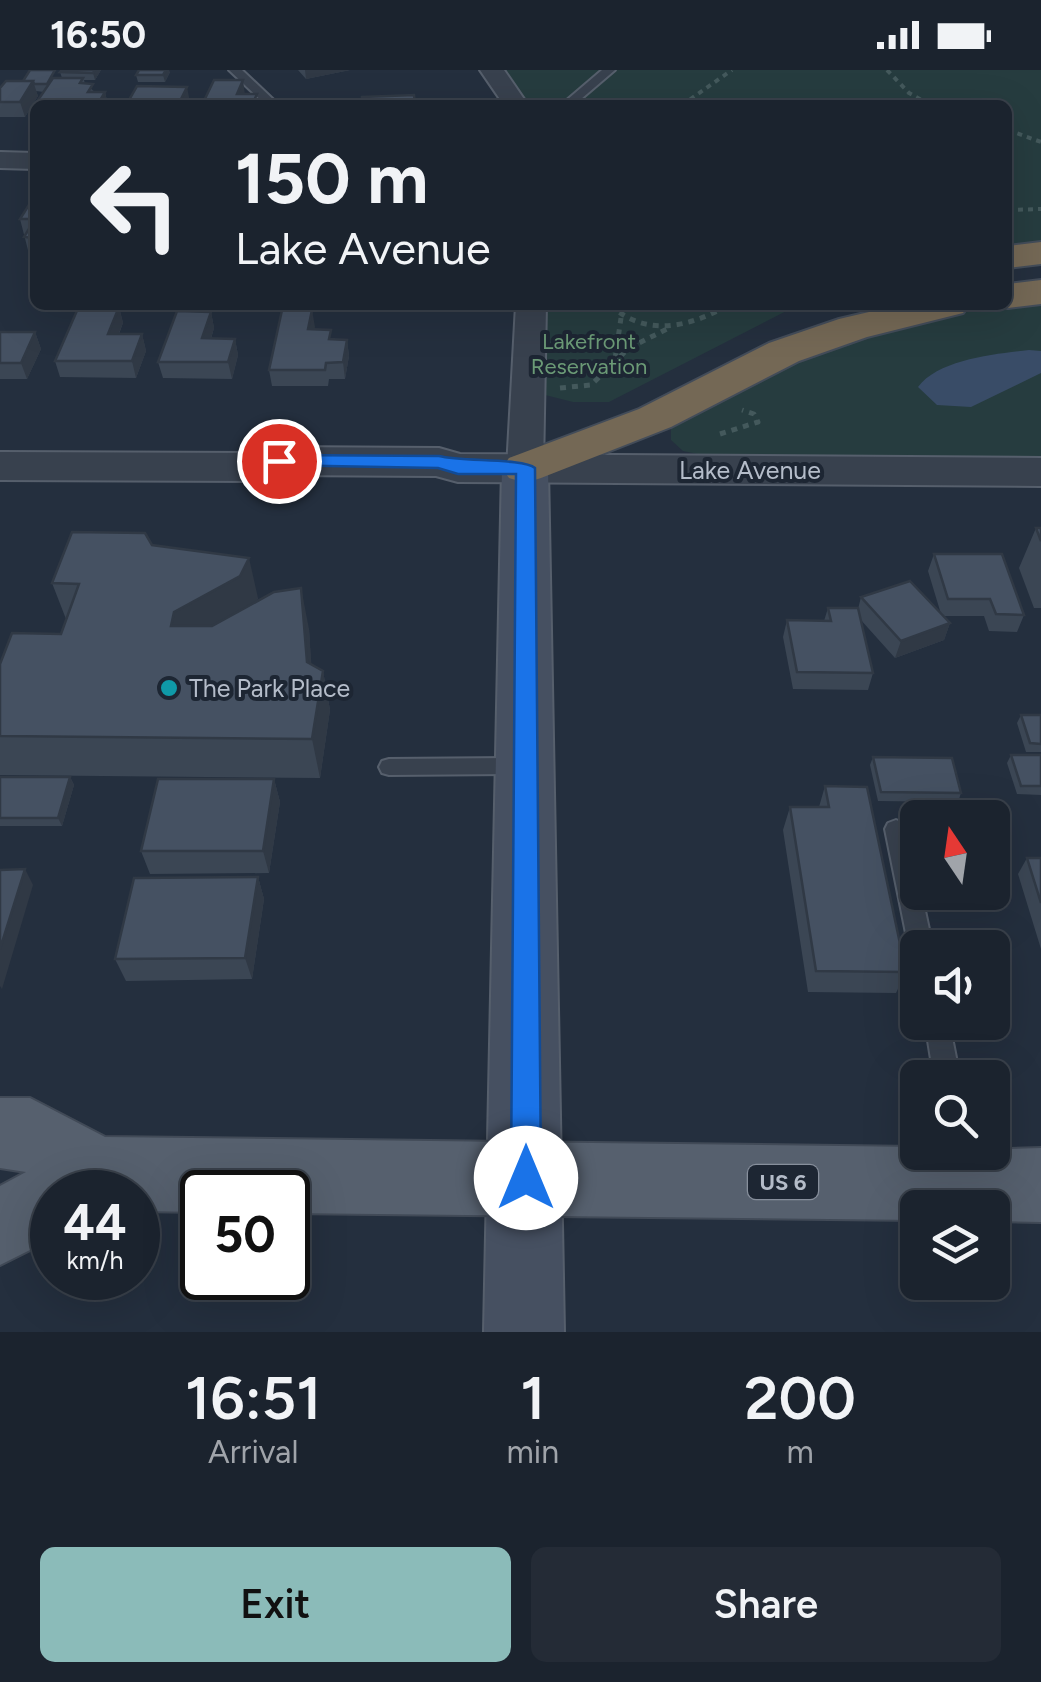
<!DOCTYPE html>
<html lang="en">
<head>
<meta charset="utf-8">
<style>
	:root { --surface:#1b232e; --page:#242b36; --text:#f1f3f6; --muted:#a0a4aa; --line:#39404a; --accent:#8bbbb9 }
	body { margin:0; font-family:Figtree,sans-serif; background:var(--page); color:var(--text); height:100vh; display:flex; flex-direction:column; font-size:38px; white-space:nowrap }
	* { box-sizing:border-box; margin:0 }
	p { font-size:32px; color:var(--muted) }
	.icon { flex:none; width:55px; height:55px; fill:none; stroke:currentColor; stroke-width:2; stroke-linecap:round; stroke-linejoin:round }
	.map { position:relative; height:1262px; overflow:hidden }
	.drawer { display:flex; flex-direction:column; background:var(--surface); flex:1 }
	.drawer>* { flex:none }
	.hud { position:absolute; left:30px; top:30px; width:982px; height:210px; border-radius:15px; box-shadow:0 10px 40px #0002,0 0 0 2px var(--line); background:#1b232e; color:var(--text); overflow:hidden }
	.needle { width:65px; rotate:347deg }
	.buttons { position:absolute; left:900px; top:730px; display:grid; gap:20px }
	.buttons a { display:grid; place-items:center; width:110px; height:110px; border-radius:15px; background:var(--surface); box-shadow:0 10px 40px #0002,0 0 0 2px var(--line); font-size:50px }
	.speed { position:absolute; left:30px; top:1100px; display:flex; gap:20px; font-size:50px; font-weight:700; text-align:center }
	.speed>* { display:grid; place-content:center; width:130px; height:130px; border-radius:50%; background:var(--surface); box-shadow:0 10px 40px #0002,0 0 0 2px var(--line); line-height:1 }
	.speed small { font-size:25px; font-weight:400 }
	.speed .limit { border:5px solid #111; border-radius:15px; background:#fff; color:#111 }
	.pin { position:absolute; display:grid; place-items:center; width:85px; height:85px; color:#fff; margin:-42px; border:5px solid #fff; border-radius:50%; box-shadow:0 2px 10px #0007 }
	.me { position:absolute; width:110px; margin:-55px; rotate:0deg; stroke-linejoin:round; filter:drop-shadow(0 0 8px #0008) }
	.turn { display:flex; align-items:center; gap:35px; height:210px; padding:0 40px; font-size:45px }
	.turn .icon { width:130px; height:130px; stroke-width:2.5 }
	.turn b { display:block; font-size:70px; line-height:85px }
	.eta { display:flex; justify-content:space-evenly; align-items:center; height:170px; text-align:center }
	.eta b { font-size:60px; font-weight:600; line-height:70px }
	.primary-button { display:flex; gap:20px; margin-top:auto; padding:20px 40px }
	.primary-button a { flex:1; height:115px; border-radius:15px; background:var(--accent); color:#111; font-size:40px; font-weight:600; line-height:115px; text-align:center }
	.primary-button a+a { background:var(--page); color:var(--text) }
	.status { display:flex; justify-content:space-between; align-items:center; height:70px; padding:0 50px; background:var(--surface); direction:ltr }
	.status svg { height:28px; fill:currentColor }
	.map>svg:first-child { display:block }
</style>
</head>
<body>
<div class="status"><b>16:50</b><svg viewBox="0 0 49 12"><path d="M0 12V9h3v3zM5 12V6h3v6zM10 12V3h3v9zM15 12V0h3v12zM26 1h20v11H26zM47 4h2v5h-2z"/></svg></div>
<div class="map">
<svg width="1041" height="1262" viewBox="0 0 1041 1262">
	<rect width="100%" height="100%" fill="#242f3e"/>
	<!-- green -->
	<path fill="#263c3f" d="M492,0H1041V175L1008,179V35H516Z
		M1041,231V388L708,386L683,381L671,370V356C702,339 733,319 766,304C851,264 947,242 1041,231Z
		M531,235H798L609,332H573L529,321Z"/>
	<!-- water -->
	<path fill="#394c67" d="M1029,280L1041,281V303L971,337L937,335L918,317C939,289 996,284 1029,280Z"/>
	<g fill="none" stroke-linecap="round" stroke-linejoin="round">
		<!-- service casing -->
		<g stroke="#565f6c" stroke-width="4">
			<path id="service" d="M229,0H242L279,35H266Z
				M602,0H615L574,35H561Z
				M524,688L531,690L534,696L531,702L524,704L389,705L382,703L379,697L382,691L389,689Z
				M896,750L904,753L907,759L918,822H921L933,878H918V887L909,878L885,759L888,753Z
				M925,952H949L960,1008H934Z"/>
		</g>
		<!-- minor casing -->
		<g stroke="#565f6c" stroke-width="4">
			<path id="minor" d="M480,0H504L528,35H504Z
				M0,82L35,83V99L0,98Z
				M516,235H546L543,398L538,406L525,409L512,406L507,398Z"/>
		</g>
		<!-- tertiary casing -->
		<g stroke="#565f6c" stroke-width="4">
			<path id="tertiary" d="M279,377L439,378L460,384L1041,388V416L458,412L436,406L279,405L255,411L0,410V382L255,383Z"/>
		</g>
		<!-- secondary casing -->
		<g stroke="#565f6c" stroke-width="4">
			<path id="secondary" d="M525,383L541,388L548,398L564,1262H484L502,398L509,388Z"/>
		</g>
		<!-- primary casing -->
		<g stroke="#414a57" stroke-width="4">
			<path id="primary" d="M0,1028H30L105,1067L918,1077V1082L1041,1078V1152L992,1151V1138H918V1150L288,1143V1122H202V1142L138,1141V1122H52V1169L0,1195V1116L26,1102L0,1098Z"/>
		</g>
		<!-- motorway casing -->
		<g stroke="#434c59" stroke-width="4">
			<path id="motorway" d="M1041,172V194L1008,198V176Z
				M1041,210V234L1008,238L997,235H1008V214Z
				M899,235H969L963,243L867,267L799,291L671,357L541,408L525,413L509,408L502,398L509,388L639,339L769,273L839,249Z"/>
		</g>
		<!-- path-far1 -->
		<path stroke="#44595c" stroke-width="4" stroke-dasharray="5 5" stroke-linecap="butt" d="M887,0L909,23L930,35
			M682,35L732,0
			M1008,60L1041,72
			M1008,140L1041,139"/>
		<!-- path -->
		<path stroke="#44595c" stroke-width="5" stroke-dasharray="6 6" stroke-linecap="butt" d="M610,235C647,268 689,257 729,235
			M615,289L621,248
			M560,318L591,315L629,278L669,258
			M720,364L758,352L754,344L742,340"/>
		<!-- service -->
		<use href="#service" fill="#38414e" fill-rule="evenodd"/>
		<!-- minor -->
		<use href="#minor" fill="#38414e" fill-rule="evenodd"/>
		<!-- tertiary -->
		<use href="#tertiary" fill="#38414e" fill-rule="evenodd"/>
		<!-- secondary -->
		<use href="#secondary" fill="#465061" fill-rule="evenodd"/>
		<!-- primary -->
		<use href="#primary" fill="#56606e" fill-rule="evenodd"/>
		<!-- motorway -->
		<use href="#motorway" fill="#746855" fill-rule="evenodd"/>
	</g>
	<!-- wall -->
	<path fill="#3b4654" d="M62,0H101L95,10H84L85,14L95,22H105L108,35H37L36,33L44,22L36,21L38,26L25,47H0V18L23,11L62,8L60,2Z
		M298,0H350L306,9Z
		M170,2L165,12H138L136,5Z
		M35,130V184H29L20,149Z
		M119,237L123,253L119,264H142L146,281L136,308L60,307L55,291Z
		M312,240L314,259L332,269L347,270L349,286L345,309H329L328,316H272L269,300Z
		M211,242L214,258L211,269H235L238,285L232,309L163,308L158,292Z
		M0,262H35L41,279L27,309H0Z
		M1036,458H1041V538H1034L1019,498Z
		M152,475L258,528L256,532L309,559L311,595L323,601L330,640L320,708L0,705V594L61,564L66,549L52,513Z
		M934,484L1024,545L1017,562L989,561L984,546H943L950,553L944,570L895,588L860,549L873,603L868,620L793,619L783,567L787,550L824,551L828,538L858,539L861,527L941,544L928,501Z
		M1021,645H1041V682H1026L1017,653Z
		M1011,685H1041V725L1017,724L1007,693Z
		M873,687L961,723L958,732L878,731L870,695Z
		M0,707H70L74,715L62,756H0Z
		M274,709L280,732L269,803L150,804L141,781Z
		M825,716L906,902L896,923L808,922L783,760L790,737H819Z
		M1027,788H1041V879L1018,804Z
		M258,807L264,829L252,909L126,911L115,889Z"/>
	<!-- shaded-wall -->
	<path fill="#303945" d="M95,0H101L95,10L93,3Z
		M166,0H169L170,2L165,12L163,5Z
		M305,0H350L306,9Z
		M243,10L245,25L237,24Z
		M33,11L38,26L25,47L20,32Z
		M187,17L190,32L189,35H178Z
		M105,22L108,35H98V34Z
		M119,237L123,253L112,280L108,264Z
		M312,240L315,257L311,276L308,259Z
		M211,242L214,258L206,285L202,268Z
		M35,262L41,279L27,309L21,293Z
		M142,264L146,281L136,308L132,291Z
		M235,269L238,285L232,309L228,292Z
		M347,270L349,286L345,309L343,292Z
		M249,488L258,528L249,546L183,596L171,556L174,542Z
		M301,518L309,559L314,632L307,592Z
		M950,553L944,570L895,588L901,571Z
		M323,601L330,640L320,708L312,669Z
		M70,707L74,715L62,756L58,748Z
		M274,709L280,732L269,803L263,781Z
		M25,799L33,815L2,919L0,916V879Z
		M258,807L264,829L252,909L245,888Z"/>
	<!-- building -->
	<path fill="#455162" stroke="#303945" stroke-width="2.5" d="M30,0H55L47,14H34L33,11H23Z
		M62,0H95L93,3L60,2Z
		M139,0H166L163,5H136Z
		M53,8H83L80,13L93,14L88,22H105L98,34L36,33Z
		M214,10H243L237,24H257L252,35H202Z
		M6,11H33L20,32H0V18Z
		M137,16L187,17L178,35H126Z
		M414,25L415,35H362V27Z
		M32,130H35V149H20Z
		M35,149V168L24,167Z
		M79,236L119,237L108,264H142L132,291H55Z
		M282,240H312L308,259L331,260L329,269L347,270L343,292L326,293L325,300H269Z
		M177,241L211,242L202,268L235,269L228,292H158Z
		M0,262H35L21,293H0Z
		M1036,458H1041V471Z
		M72,462L145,463L152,475L249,488L240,506L174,542L171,556H212L274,522L301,518L307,592L323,601L312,669L0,666V594L12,563L61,564L79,514L52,513Z
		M934,484H1002L1024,545L996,544L990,529H948Z
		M910,511L950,553L901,571L861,527Z
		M828,538H858L873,603L797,602L787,550L831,551Z
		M1021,645H1041V674L1030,673Z
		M1011,685H1041V716H1021Z
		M873,687L952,688L961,723L881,722Z
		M0,707H70L58,748H0Z
		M158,709H274L263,781H141Z
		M825,716L867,717L906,902L816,901L790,737H829Z
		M1027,788H1041V833Z
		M25,799L0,879V800Z
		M258,807L245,888L115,889L134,808Z"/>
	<!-- route -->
	<path fill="#1a73e8" stroke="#114b97" stroke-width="2.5" d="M279,385L439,386C462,392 523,388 535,398L541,1108L536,1119L526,1124L515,1119L511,1108L516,404H458L438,398L273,395V387Z"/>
	<!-- markers -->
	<circle fill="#0f9aa8" stroke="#1d2633" stroke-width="4" cx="169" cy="618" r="10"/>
	<g text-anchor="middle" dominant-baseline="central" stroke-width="8" stroke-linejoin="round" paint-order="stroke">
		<!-- far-park labels -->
		<g font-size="22" fill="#6b9a76" stroke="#1d2633">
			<text x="589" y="271">Lakefront<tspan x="589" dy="25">Reservation</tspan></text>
		</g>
		<!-- shield labels -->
		<rect fill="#1d2633" stroke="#878f9c" stroke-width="2.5" x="748" y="1095" width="70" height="34" rx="8"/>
		<g font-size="22" font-weight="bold" fill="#b4bcc9">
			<text x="783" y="1112">US 6</text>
		</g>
		<!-- street labels -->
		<g font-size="25" fill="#b4bcc9" stroke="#1d2633">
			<text x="750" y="400">Lake Avenue</text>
		</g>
		<!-- poi labels -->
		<g font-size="25" fill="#b4bcc9" stroke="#1d2633" text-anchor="start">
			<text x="189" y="618">The Park Place</text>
		</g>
	</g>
</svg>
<div class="buttons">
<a><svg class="needle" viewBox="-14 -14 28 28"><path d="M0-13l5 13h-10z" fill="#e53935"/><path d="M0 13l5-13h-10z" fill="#a0a4aa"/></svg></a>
<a><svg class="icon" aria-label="sound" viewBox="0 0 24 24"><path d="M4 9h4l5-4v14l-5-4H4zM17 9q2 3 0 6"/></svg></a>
<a><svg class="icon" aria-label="search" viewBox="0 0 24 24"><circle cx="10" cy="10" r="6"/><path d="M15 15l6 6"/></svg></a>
<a><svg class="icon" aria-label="layers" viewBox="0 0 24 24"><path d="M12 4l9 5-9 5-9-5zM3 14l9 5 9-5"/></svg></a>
</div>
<div class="speed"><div>44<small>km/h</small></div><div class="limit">50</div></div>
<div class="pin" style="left:279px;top:391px;background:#d93025"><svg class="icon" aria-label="arrive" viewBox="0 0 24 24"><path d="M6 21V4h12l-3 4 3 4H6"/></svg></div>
<svg class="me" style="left:526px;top:1108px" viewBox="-20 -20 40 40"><circle r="19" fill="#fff"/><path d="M0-13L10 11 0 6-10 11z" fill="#1a73e8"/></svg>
<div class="hud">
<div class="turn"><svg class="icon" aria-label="left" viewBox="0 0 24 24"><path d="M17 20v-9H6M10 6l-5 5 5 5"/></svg><div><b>150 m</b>Lake Avenue</div></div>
</div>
</div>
<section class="drawer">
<div class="eta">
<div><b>16:51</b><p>Arrival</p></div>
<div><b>1</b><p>min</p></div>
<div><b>200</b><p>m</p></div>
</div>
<div class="primary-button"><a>Exit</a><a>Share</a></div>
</section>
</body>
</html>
